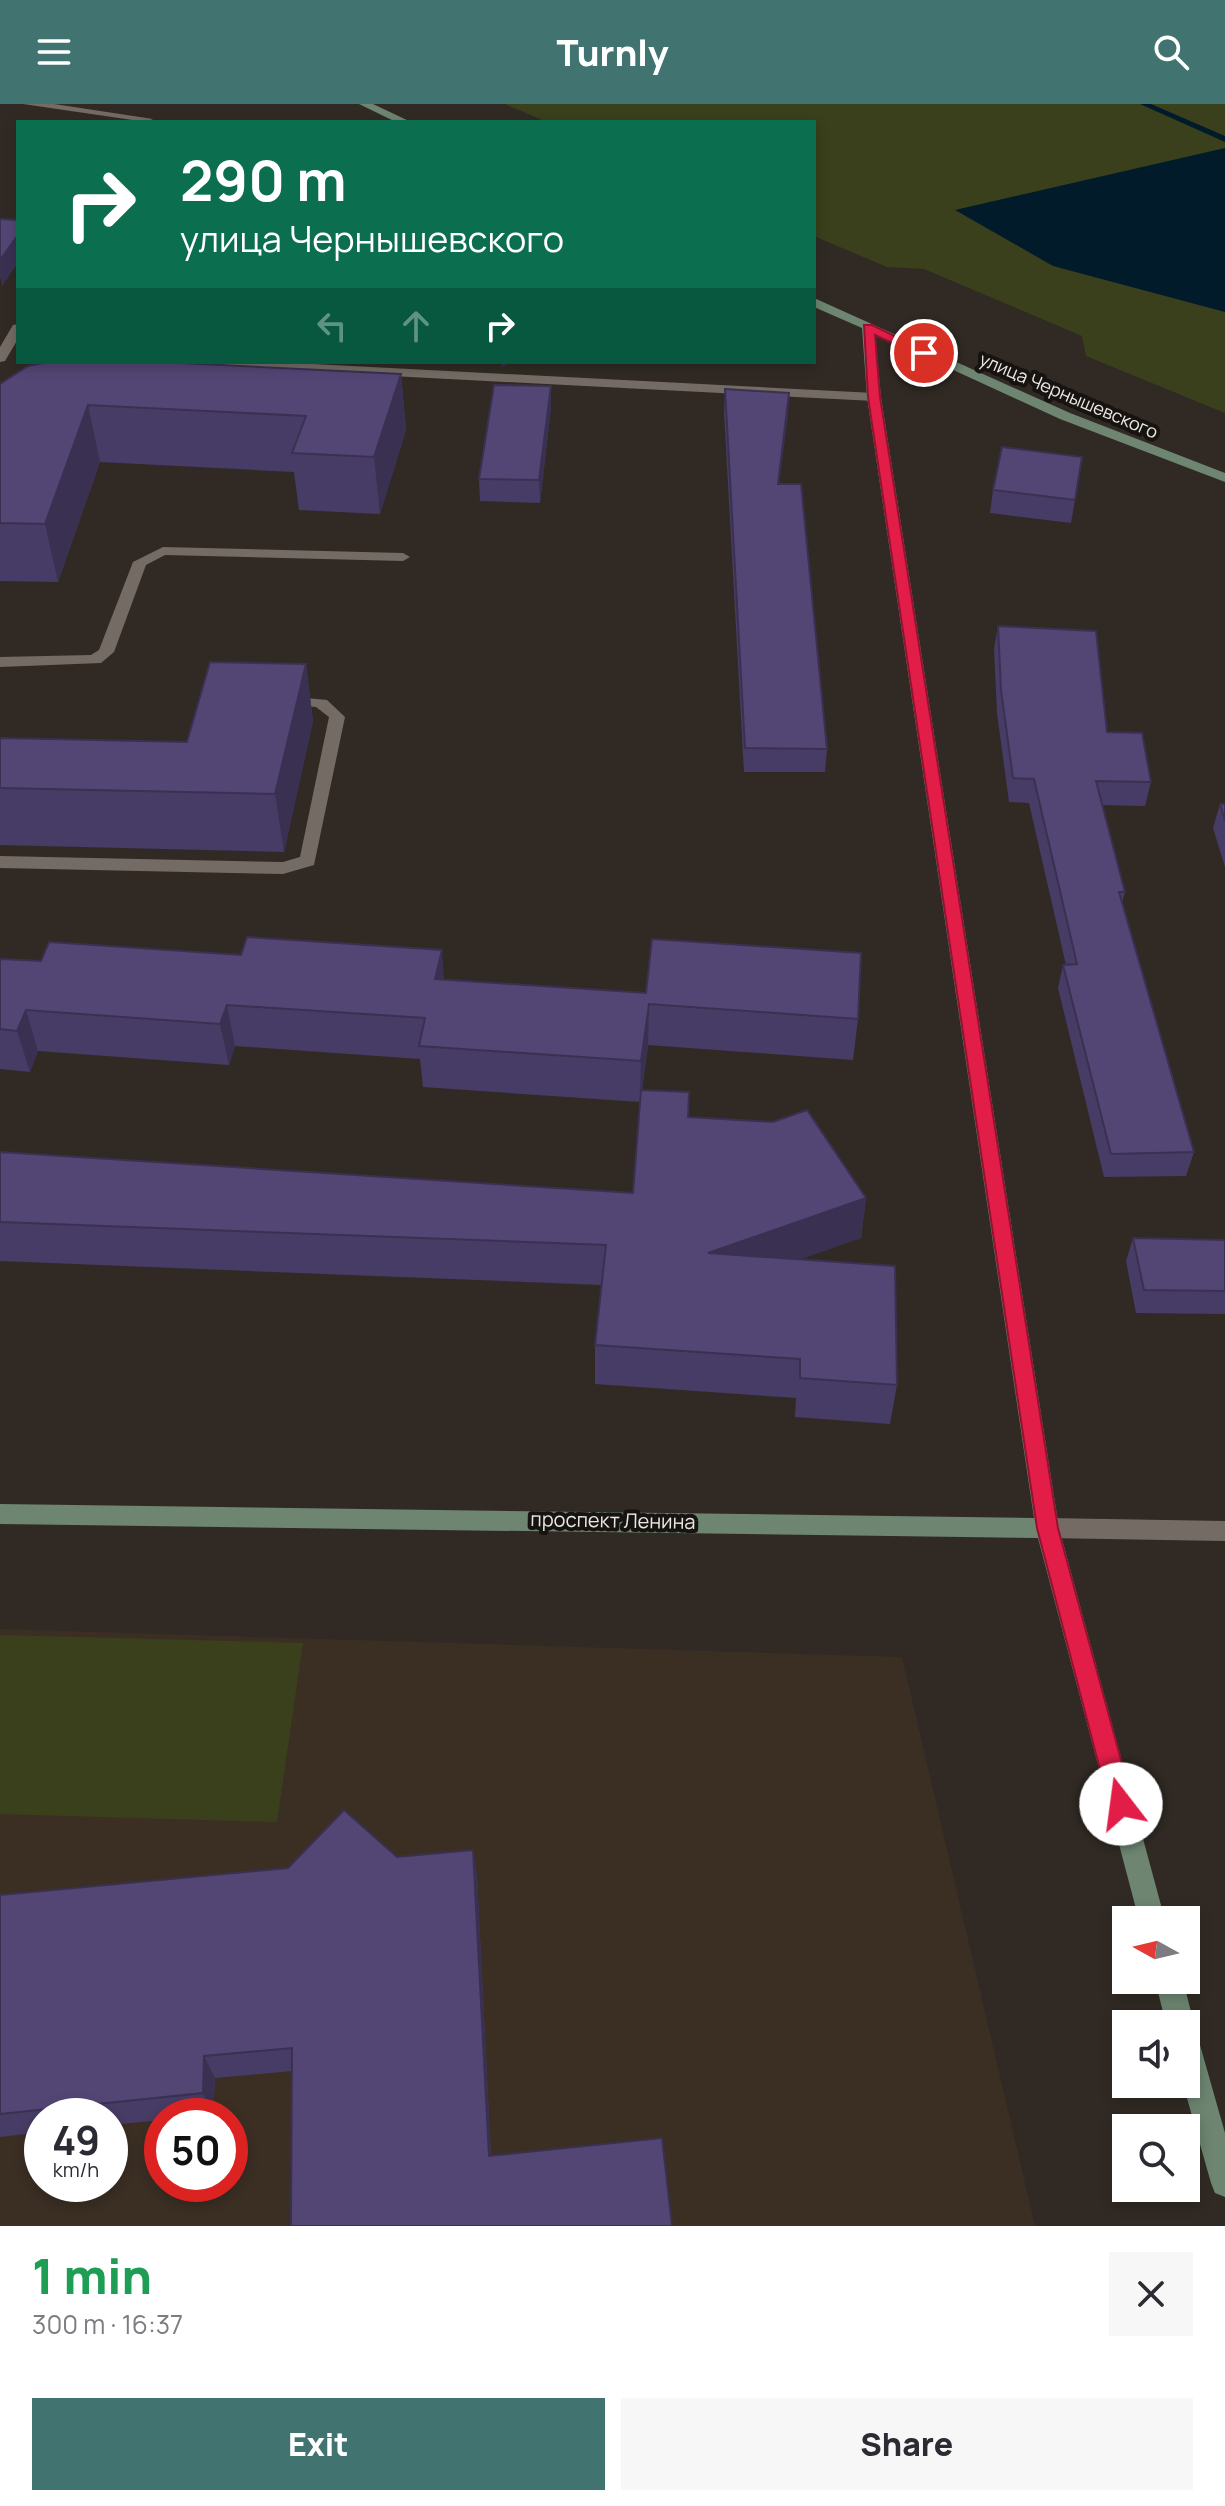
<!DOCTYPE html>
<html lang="en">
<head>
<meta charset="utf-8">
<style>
	:root { --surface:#fff; --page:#f7f7f7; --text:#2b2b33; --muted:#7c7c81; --accent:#417470 }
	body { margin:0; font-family:Manrope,sans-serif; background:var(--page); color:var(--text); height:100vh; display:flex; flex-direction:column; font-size:30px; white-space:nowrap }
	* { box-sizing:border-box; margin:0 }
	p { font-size:26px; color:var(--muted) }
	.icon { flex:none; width:44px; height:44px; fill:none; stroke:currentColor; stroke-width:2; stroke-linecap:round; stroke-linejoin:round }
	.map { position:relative; height:2122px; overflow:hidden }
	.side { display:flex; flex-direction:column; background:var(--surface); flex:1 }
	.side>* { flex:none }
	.guide { position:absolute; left:16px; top:16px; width:800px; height:244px; border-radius:0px; box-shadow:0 4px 12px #0003; background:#0b6e4f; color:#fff; overflow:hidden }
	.needle { width:52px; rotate:278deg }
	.buttons { position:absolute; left:1112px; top:1802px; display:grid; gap:16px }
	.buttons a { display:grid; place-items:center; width:88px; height:88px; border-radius:0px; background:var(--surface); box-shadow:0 4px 12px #0003; font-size:40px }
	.speed { position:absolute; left:24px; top:1994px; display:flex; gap:16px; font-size:40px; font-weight:700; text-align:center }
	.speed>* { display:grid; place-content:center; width:104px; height:104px; border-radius:50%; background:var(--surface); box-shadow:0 4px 12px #0003; line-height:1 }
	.speed small { font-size:20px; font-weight:400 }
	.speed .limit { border:12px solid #d22; background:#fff; color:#111 }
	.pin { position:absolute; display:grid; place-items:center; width:68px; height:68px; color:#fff; margin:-34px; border:4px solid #fff; border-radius:50%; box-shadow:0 2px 8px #0007 }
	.me { position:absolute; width:88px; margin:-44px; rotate:345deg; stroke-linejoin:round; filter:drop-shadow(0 0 6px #0008) }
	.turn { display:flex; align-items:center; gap:28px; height:168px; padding:0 32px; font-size:36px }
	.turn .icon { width:104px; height:104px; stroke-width:2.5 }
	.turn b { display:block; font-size:56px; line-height:68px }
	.lanes { display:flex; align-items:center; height:76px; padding:0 32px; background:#0003; justify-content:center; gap:40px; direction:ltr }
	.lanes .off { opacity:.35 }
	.round { display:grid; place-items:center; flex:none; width:84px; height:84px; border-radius:0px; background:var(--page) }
	.head { display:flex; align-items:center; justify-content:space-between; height:136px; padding:0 32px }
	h1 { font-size:48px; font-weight:800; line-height:60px; color:#1e9e55 }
	.button { display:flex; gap:16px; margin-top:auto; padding:16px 32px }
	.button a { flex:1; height:92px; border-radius:0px; background:var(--accent); color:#fff; font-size:32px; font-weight:800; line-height:92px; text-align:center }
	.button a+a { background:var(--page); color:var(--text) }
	header { display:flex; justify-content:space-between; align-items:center; height:104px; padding:0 32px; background:var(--accent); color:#fff; font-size:36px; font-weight:800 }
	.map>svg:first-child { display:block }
</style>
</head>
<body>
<header><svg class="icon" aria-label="menu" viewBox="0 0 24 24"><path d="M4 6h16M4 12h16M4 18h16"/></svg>Turnly<svg class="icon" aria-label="search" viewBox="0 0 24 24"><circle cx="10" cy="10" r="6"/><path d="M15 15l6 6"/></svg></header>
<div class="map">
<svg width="1225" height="2122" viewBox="0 0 1225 2122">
	<rect width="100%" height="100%" fill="#312a24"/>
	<!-- built -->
	<path fill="#3b2f24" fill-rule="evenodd" d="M0,1525L902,1553L1035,2122H0ZM42,2012H110V2080H42ZM162,2012H230V2080H162Z"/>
	<!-- green -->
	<path fill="#3a401b" d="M505,0H1225V309L1086,252L1082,232L924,165L887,163L814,132V18H547Z
		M0,1531L303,1539L277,1718L0,1710Z"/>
	<!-- water -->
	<path fill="#011b2b" d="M1225,44V208L1053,162L955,106Z"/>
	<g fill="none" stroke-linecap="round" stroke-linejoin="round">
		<!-- stream -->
		<path fill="#011b2b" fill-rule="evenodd" d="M1140,0H1151L1225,32V38Z"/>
		<!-- service -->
		<path fill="#746b64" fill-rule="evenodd" d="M163,443L403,449L410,453L403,457L165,451L146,461L114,548L101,559L0,563V553L91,551L99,546L133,458Z
			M285,592L327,596L345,613L314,761L283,770L0,764V752L283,758L300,753L329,613L316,603L279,600V594Z"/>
		<!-- minor -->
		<path fill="#746b64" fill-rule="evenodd" d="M23,0H54L153,15L146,18Z
			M18,220V235L5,257L0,258V243L13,221Z
			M192,258H275L874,289L881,293L874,297L199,262Z
			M1047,1414L1225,1417V1437L1047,1434L1039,1431L1035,1424L1039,1417Z"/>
		<!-- secondary -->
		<path fill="#6d8571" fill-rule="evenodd" d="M359,0H373L411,18H396Z
			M814,194L1070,309L1225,369V378L1060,315L875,230L881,293L1059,1424L1165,1816H1139L1038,1434L0,1420V1400L1034,1414L867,293L862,224L814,203Z
			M1155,1876H1183L1194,1920L1190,1929L1196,1931L1200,1941L1225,2029V2093L1215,2089L1211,2079L1183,1980H1186V1920H1166Z"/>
	</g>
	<!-- wall -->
	<path fill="#473c65" d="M401,270L406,326L380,410L299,406L294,368L100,358L58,478L0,477V280Z
		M551,282V304L540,399L480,397L479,375Z
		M725,285L789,289L779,380L827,645L825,668H744L724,308Z
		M993,386L1075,396L1071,419L990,409Z
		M998,522L1107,628L1151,678L1145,702L1102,701L1125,788L1122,799L1194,1048L1186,1072L1104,1073L1058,884L1063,861H1066L1029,699L1009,698L997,609L994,545Z
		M306,560L313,617L284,748L0,741V634L187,638Z
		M1220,700H1225V763L1213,724Z
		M0,855L444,875L858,915L853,956L648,941L642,986L688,1013L866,1094L861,1134L800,1155L897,1281L890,1320L795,1313L796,1294L595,1280V1241L601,1181L0,1157V1048L633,1089L640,998L423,983L420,955L235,942L229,961L38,947L30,968L0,965Z
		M1133,1134L1225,1136V1210L1136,1209L1126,1157Z
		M473,1746L477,1772L491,2052L291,2122L292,1967L215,1974L213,2011L199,2012H162V2016L110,2021V2012H42V2028L0,2033V1791Z"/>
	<!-- shaded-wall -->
	<path fill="#3a3152" d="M18,131V159L2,182L0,172V156Z
		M502,258H511L502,263Z
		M401,270L406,326L380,410L374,353Z
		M551,282V304L540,399L539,376Z
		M789,289L788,312L776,403L778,380Z
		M88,301L100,358L58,478L45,420Z
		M306,560L313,617L284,748L275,690Z
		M442,846L445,888L435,875Z
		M649,900L648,941L640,998L641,957Z
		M227,901L235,942L229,961L220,920Z
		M26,906L38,947L30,968L17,927Z
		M866,1094L861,1134L706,1188L708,1149Z
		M473,1746L477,1772L492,2073L489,2052Z
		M204,1952L215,1974L213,2011L203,1989Z"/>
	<!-- building -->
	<path fill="#534675" stroke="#3a3152" stroke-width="2" d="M0,115L18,116V131L0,156Z
		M48,258H160L401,270L374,353L292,349L306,312L88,301L45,420L0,419V280L28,262Z
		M494,281L551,282L539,376L479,375Z
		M725,285L789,289L778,380H801L827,645L745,644Z
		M1002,343L1082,353L1075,396L993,386Z
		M998,522L1096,527L1107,628L1142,629L1151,678L1096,677L1125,788H1119L1194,1048L1111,1050L1063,861L1077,860L1034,675L1013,674L1001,586Z
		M210,558L306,560L275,690L0,684V634L187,638Z
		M1220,700H1225V717Z
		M247,833L442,846L435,875L646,889L652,835L861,849L858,915L649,900L641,957L419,942L425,914L227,901L220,920L26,906L17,927L0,925V855L41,857L49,838L241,851Z
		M641,986L689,988L688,1013L773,1018L807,1006L866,1094L708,1149L895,1162L897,1281L800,1274V1255L595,1241L606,1141L0,1118V1048L633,1089Z
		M1133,1134L1225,1136V1187L1144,1186Z
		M344,1706L397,1753L473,1746L489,2052L662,2034L672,2122H291L292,1944L204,1952L203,1989L0,2010V1791L288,1764Z"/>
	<!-- route -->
	<path fill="#e11d48" stroke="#92132f" stroke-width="2" d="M864,221H872L930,249L920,252L875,231L880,293L1058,1424L1133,1700L1129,1707L1121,1711L1113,1707L1109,1700L1037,1424L868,293Z"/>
	<g text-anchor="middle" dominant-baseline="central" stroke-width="8" stroke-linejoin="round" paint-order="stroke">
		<!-- far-street labels -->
		<g font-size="18" fill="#eae6e2" stroke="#161310">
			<text transform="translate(1069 291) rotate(23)">улица Чернышевского</text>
		</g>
		<!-- street labels -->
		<g font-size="20" fill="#eae6e2" stroke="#161310">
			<text transform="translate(613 1416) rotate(1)">проспект Ленина</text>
		</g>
	</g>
</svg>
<div class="buttons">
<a><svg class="needle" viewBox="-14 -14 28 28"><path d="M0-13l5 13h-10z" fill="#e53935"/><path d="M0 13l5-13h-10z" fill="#7c7c81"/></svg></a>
<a><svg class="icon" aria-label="sound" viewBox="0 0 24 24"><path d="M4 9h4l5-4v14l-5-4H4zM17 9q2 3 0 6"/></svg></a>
<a><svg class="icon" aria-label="search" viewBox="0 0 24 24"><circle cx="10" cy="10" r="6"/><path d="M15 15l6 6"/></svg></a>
</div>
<div class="speed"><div>49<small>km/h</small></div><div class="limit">50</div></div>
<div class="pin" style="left:924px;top:249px;background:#d93025"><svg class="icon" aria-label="arrive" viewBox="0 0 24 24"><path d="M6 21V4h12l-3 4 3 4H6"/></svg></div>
<svg class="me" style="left:1121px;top:1700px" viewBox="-20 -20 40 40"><circle r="19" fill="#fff"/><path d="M0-13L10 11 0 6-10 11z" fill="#e11d48"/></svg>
<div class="guide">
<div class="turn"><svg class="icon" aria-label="right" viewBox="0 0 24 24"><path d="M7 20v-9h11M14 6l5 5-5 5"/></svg><div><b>290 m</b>улица Чернышевского</div></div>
<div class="lanes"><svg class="icon off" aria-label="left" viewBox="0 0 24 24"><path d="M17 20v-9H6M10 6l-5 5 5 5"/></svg><svg class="icon off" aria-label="ahead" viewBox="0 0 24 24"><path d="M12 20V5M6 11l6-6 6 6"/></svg><svg class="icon" aria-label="right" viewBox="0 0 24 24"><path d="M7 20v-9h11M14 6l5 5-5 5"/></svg></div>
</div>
</div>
<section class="side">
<div class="head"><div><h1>1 min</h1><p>300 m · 16:37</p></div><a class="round"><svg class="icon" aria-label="close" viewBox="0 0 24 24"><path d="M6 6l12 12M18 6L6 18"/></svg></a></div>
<div class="button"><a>Exit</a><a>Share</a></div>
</section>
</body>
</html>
